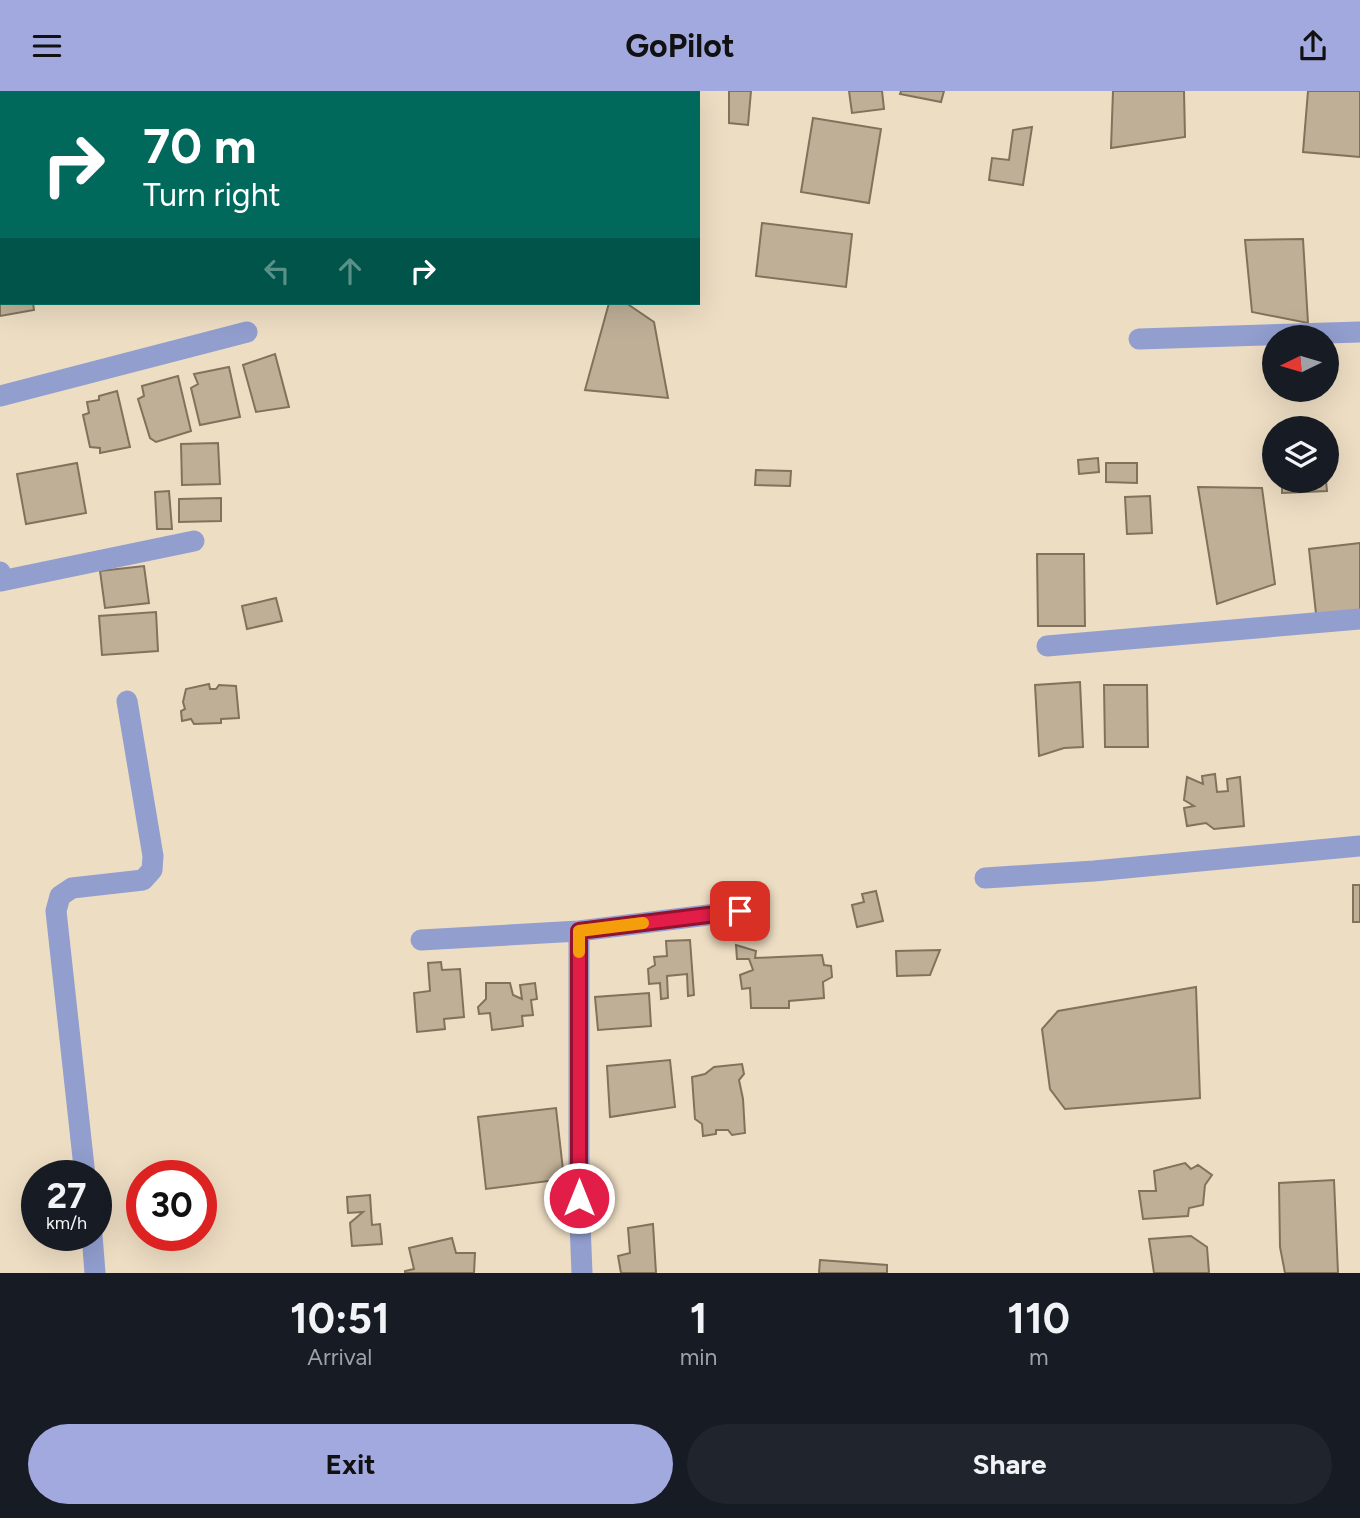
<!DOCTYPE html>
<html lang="en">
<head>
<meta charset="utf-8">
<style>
	:root { --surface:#171b24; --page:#20242c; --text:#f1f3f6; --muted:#9ea1a6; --accent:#a1a9df }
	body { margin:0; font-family:Figtree,sans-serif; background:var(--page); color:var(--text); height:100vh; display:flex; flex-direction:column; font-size:26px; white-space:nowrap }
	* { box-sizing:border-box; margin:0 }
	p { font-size:23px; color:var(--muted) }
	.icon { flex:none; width:38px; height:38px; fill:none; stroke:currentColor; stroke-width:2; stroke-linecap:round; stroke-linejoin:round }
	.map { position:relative; height:1182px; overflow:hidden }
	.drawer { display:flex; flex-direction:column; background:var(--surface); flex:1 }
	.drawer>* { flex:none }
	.guide { position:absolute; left:0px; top:0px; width:700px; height:214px; box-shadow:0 7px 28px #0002; background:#00695c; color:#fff; overflow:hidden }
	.needle { width:46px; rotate:265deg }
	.fabs { position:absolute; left:1262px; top:234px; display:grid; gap:14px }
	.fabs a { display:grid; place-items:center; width:77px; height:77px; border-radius:50%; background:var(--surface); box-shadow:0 7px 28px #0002; font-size:35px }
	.speed { position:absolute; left:21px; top:1069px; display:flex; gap:14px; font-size:35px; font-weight:700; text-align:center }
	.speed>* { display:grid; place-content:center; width:91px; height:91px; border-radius:50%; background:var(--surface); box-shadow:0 7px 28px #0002; line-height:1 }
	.speed small { font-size:18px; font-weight:400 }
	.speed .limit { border:10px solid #d22; background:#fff; color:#111 }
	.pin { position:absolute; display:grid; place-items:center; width:60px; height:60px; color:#fff; margin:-30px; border-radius:14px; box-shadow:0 4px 10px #0006 }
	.me { position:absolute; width:77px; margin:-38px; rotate:0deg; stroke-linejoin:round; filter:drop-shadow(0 0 5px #0008) }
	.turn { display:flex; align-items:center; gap:24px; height:147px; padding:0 28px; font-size:32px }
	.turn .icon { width:91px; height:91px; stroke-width:2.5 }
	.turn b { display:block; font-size:49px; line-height:60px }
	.lanes { display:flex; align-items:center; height:66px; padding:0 28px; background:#0003; justify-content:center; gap:35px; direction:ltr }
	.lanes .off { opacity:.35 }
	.eta { display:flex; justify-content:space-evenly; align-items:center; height:119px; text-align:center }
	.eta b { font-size:42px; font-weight:700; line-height:49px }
	.button { display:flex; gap:14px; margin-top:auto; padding:14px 28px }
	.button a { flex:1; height:80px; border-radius:42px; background:var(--accent); color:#111; font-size:28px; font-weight:700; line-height:80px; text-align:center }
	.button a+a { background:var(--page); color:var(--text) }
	header { display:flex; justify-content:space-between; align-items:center; height:91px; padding:0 28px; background:var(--accent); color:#111; font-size:32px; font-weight:700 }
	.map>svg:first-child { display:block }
</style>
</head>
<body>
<header><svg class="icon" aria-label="menu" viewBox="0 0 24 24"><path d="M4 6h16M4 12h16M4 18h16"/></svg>GoPilot<svg class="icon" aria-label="share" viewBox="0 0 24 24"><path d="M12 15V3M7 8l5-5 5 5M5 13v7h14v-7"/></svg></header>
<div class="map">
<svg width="1360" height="1182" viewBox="0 0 1360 1182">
	<rect width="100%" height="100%" fill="#edddc3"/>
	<!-- building -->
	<path fill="#bfaf97" stroke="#81725b" stroke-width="2" d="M729,0H751L748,34L729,32Z
		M849,0H882L884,18L852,22Z
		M901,0H944L941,11L900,3Z
		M1113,0H1184L1185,46L1111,57Z
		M1308,0H1360V66L1303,61Z
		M813,27L881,38L869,112L801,101Z
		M1032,36L1023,94L989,89L992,67L1009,69L1013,39Z
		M762,132L852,143L846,196L756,185Z
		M1303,148L1308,232L1252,221L1245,149Z
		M0,178H2V212H33L34,219L0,225Z
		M609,212H626L654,231L668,307L585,299Z
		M275,263L289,316L256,321L243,274Z
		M229,276L240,326L200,334L191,297L198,293L194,283Z
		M178,285L191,340L156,351L150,347L138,308L144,305L142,295Z
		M117,300L130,356L100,362V357L90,356L83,324L89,322L87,311L99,309V305Z
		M218,352L220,393L182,394L181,353Z
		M1098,367L1099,381L1079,383L1078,369Z
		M77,372L86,422L26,433L17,383Z
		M1106,372H1137V392L1106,391Z
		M756,379L791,380L790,395L755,394Z
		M1282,390H1326L1327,400L1282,402Z
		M1198,396L1262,397L1275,493L1217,513Z
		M169,400L172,438H157L155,401Z
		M1150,405L1152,442L1127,443L1125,406Z
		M221,407V430L179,431V408Z
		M1360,452V528L1317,532L1309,458Z
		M1037,463H1084L1085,535H1038Z
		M144,475L149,512L105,517L100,480Z
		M276,507L282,530L247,538L242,515Z
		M156,521L158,560L102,564L99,525Z
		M1080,591L1083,656L1064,657L1039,665L1035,594Z
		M209,593L210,598H216L219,594L236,595L239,627L221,628V632L194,633L191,628L182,630L181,620L185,618L183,611L186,598Z
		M1104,594H1147L1148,656H1105Z
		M1215,683L1217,701L1228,700L1227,688L1240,686L1244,735L1214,738L1206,732L1187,735L1184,717L1194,715L1184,709L1187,686L1203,693L1202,685Z
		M1353,794H1360V831H1353Z
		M876,800L883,830L857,836L852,814L864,811L862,803Z
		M690,849L694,904L688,905L687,883L667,885L668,907L661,908L660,892L649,893L648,878L655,874L654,866L667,865L666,850Z
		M736,854L756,860L755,867L822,864L824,874L831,875L832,886L823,891L824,907L789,910V917H751L750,897L742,898L740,884L753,879L749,868H737Z
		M940,859L930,884L897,885L896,860Z
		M441,871L442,879L460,878L464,926L444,928L445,938L417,941L414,902L430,900L428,872Z
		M486,892H510L513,904L522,908L520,894L535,892L537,908L531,909L533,924L522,925L523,935L492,939L490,922L479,923L478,916L486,908Z
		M1196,896L1200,1007L1065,1018L1050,998L1042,938L1058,920Z
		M649,902L651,935L598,939L595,906Z
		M670,969L675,1016L610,1026L607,975Z
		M742,973L744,983L739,989L743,1008L745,1042L732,1044L728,1039H716V1043L703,1045L702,1033L695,1028L692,986L705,983L714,976Z
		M556,1017L564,1088L486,1098L478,1026Z
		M1185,1072L1191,1078L1198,1074L1212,1084L1205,1094L1203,1114L1189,1117L1188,1125L1143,1128L1139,1100H1156L1154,1080Z
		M1334,1089L1338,1182H1285L1280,1156L1279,1092Z
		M370,1104L372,1134L380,1133L382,1153L352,1155L350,1132L363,1121L348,1122L347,1106Z
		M653,1133L656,1182H621L618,1165L630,1162L628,1137Z
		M1191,1145L1207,1156L1209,1182H1154L1149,1148Z
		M452,1147L456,1162H475L474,1182H405V1180L414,1178L409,1157Z
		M820,1169L887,1174V1182H819Z"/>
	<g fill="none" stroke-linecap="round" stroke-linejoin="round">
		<!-- minor -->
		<path stroke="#919ece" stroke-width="21" d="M1139,248L1360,241
			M0,305L247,241
			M0,481L1,490L194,450
			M1047,555L1360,528
			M985,787L1094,780L1360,755
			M579,840V1107L582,1182
			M421,849L579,840L740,820
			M85,1085L56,820L60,805L72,797L143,789L152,779L153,765L127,610
			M92,1144L95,1182"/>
	</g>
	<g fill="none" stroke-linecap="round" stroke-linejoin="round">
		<!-- route casing -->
		<g stroke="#92132f" stroke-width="18">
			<path id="route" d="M579,1107V840L740,820"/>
		</g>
		<!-- route -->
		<use href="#route" stroke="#e11d48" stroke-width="12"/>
		<!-- slow -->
		<path stroke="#f59e0b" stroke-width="12" d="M579,861V840L643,832"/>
	</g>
</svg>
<div class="fabs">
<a><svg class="needle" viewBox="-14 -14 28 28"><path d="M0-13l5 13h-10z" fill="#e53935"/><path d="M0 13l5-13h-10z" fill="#9ea1a6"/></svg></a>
<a><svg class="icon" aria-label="layers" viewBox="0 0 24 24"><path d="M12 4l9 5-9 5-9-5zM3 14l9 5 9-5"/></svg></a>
</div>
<div class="speed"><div>27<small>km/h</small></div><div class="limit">30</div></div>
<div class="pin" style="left:740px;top:820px;background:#d93025"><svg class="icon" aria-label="arrive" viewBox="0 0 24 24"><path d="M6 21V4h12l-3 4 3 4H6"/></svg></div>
<svg class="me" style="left:579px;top:1107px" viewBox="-20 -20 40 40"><circle r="17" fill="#e11d48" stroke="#fff" stroke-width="3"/><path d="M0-11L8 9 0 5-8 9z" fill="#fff"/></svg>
<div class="guide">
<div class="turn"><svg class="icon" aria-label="right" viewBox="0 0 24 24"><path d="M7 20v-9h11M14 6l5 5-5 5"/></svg><div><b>70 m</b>Turn right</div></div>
<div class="lanes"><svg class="icon off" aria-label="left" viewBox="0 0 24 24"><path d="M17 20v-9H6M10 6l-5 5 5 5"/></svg><svg class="icon off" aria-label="ahead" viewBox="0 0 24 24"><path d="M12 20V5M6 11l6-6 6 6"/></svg><svg class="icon" aria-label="right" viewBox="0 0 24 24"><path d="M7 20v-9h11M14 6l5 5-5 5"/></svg></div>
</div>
</div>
<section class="drawer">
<div class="eta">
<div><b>10:51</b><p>Arrival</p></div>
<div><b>1</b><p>min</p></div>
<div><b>110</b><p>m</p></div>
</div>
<div class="button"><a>Exit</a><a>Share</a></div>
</section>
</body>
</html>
